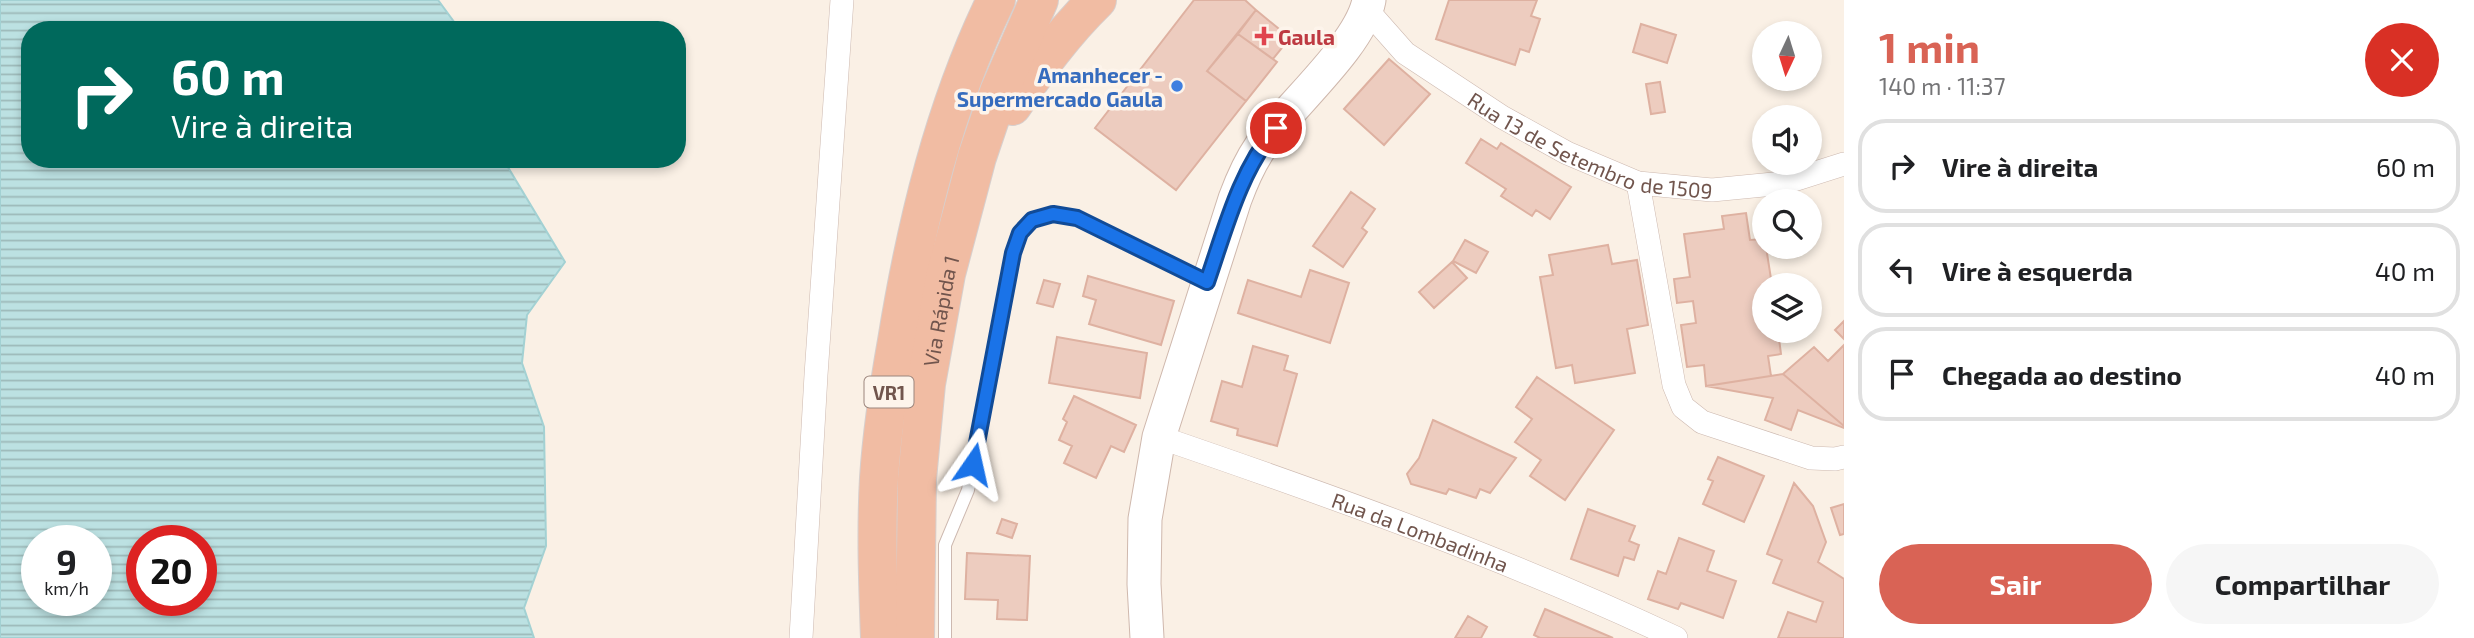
<!DOCTYPE html>
<html lang="pt">
<head>
<meta charset="utf-8">
<style>
	:root { --surface:#fff; --page:#f6f6f6; --text:#202124; --muted:#757577; --line:#e0e0e0; --accent:#d96355 }
	body { margin:0; font-family:"Exo 2",sans-serif; background:var(--page); color:var(--text); height:100vh; display:flex; flex-direction:column; font-size:26px; white-space:nowrap }
	* { box-sizing:border-box; margin:0 }
	p { font-size:23px; color:var(--muted) }
	.icon { flex:none; width:38px; height:38px; fill:none; stroke:currentColor; stroke-width:2; stroke-linecap:round; stroke-linejoin:round }
	.map { position:relative; flex:1; overflow:hidden }
	.sheet { display:flex; flex-direction:column; background:var(--surface); width:630px }
	.sheet>* { flex:none }
	.hud { position:absolute; left:21px; top:21px; width:665px; height:147px; border-radius:28px; box-shadow:0 4px 10px #0003; background:#00695c; color:#fff; overflow:hidden }
	.needle { width:46px; rotate:184deg }
	.controls { position:absolute; left:1752px; top:21px; display:grid; gap:14px }
	.controls a { display:grid; place-items:center; width:70px; height:70px; border-radius:50%; background:var(--surface); box-shadow:0 4px 10px #0003; font-size:35px }
	.speed { position:absolute; left:21px; top:525px; display:flex; gap:14px; font-size:35px; font-weight:700; text-align:center }
	.speed>* { display:grid; place-content:center; width:91px; height:91px; border-radius:50%; background:var(--surface); box-shadow:0 4px 10px #0003; line-height:1 }
	.speed small { font-size:18px; font-weight:400 }
	.speed .limit { border:10px solid #d22; background:#fff; color:#111 }
	.pin { position:absolute; display:grid; place-items:center; width:60px; height:60px; color:#fff; margin:-30px; border:4px solid #fff; border-radius:50%; box-shadow:0 2px 7px #0007 }
	.me { position:absolute; width:77px; margin:-38px; rotate:11deg; stroke-linejoin:round; filter:drop-shadow(0 0 5px #0008) }
	.turn { display:flex; align-items:center; gap:24px; height:147px; padding:0 35px; font-size:32px }
	.turn .icon { width:91px; height:91px; stroke-width:2.5 }
	.turn b { display:block; font-size:49px; line-height:60px }
	.round { display:grid; place-items:center; flex:none; width:74px; height:74px; border-radius:37px; background:var(--page) }
	.overview { display:flex; align-items:center; justify-content:space-between; height:119px; padding:0 35px }
	h1 { font-size:42px; font-weight:700; line-height:52px; color:var(--accent) }
	.button { display:flex; gap:14px; margin-top:auto; padding:14px 35px }
	.button a { flex:1; height:80px; border-radius:42px; background:var(--accent); color:#fff; font-size:28px; font-weight:700; line-height:80px; text-align:center }
	.button a+a { background:var(--page); color:var(--text) }
	ul { padding:0; list-style:none }
	li { display:flex; align-items:center; gap:21px; height:94px; margin:0 14px 10px; padding:0 21px; border:4px solid var(--line); border-radius:28px }
	li div { flex:1 }
	li b { display:block; font-size:26px }
	li em { font-style:normal }
	main { display:flex; flex:1; min-height:0 }
	.map>svg:first-child { display:block }
</style>
</head>
<body>
<main>
<div class="map">
<svg width="1844" height="638" viewBox="0 0 1844 638">
	<defs>
		<pattern id="water-rules" width="6" height="5" patternUnits="userSpaceOnUse" patternTransform="scale(1.75)"><rect width="6" height="5" fill="#bce1e2"/><path d="M0 2.5h6" fill="none" stroke="#9db9b9"/></pattern>
	</defs>
	<rect width="100%" height="100%" fill="#faf0e5"/>
	<!-- water -->
	<path fill="url(#water-rules)" stroke="#a3d1d3" stroke-width="2" fill-rule="evenodd" d="M0,0H438L460,30H30V159H503L565,262L527,315L522,363L544,427L546,546L524,608L534,638H0ZM37,541H96V600H37ZM142,541H201V600H142Z"/>
	<!-- building -->
	<path fill="#edccbf" stroke="#deb1a1" stroke-width="2" d="M1194,0H1245L1256,10L1207,71L1246,101L1176,190L1095,128Z
		M1449,0H1537L1531,16L1540,19L1529,52L1520,49L1515,65L1436,39Z
		M1256,10L1290,38L1273,59L1238,34Z
		M1641,24L1676,35L1667,63L1633,52Z
		M1238,34L1277,62L1246,101L1207,71Z
		M1389,59L1430,94L1384,145L1344,109Z
		M1660,82L1665,112L1651,114L1646,84Z
		M1481,139L1497,149L1501,143L1571,187L1550,219L1536,210L1532,216L1501,196L1506,189L1466,163Z
		M1351,192L1375,209L1362,228L1367,232L1343,267L1313,246Z
		M1746,213L1750,240L1764,239V247H1766L1772,285H1764V331H1778L1781,354L1768,356L1771,376L1706,386L1704,365L1687,367L1681,325L1696,323L1693,301L1677,303L1674,279L1690,277L1684,234L1724,229L1722,216Z
		M1465,240L1488,252L1476,273L1453,261Z
		M1608,245L1612,264L1637,260L1648,325L1627,329L1635,373L1575,383L1572,365L1556,368L1540,277L1553,275L1549,255Z
		M1452,262L1467,278L1434,308L1419,292Z
		M1310,270L1349,283L1330,343L1238,313L1248,280L1301,297Z
		M1088,276L1174,301L1161,345L1089,324L1096,300L1083,296Z
		M1044,280L1060,284L1053,307L1037,303Z
		M1844,321V339L1835,330Z
		M1057,337L1147,353L1140,398L1049,383Z
		M1844,345V426L1783,374L1814,347L1828,361Z
		M1253,346L1288,356L1284,370L1297,374L1277,446L1237,435L1238,429L1211,421L1222,381L1242,387Z
		M1783,374L1844,426V428L1798,410L1791,430L1765,420L1773,398L1706,386Z
		M1537,377L1614,430L1565,500L1530,476L1541,460L1515,442L1532,419L1516,407Z
		M1074,396L1136,425L1124,452L1111,446L1096,478L1064,463L1072,446L1059,440L1067,422L1063,419Z
		M1433,420L1516,458L1490,493L1480,489L1476,498L1449,489L1446,494L1411,484L1407,474L1419,458Z
		M1718,457L1764,476L1744,522L1703,504L1713,481L1708,479Z
		M1794,483L1813,506L1826,542L1818,562L1844,579V638H1778L1788,612L1816,622L1823,602L1773,583L1782,560L1767,554Z
		M1844,504V534L1840,535L1831,508Z
		M1588,509L1635,526L1629,541L1639,545L1634,560L1624,557L1618,576L1571,559Z
		M1002,519L1017,524L1012,538L997,533Z
		M1679,538L1714,551L1707,571L1736,581L1723,618L1681,603L1678,609L1648,599L1658,571L1666,574Z
		M967,553L1030,556L1027,620L997,619L998,600L965,599Z
		M1545,609L1613,638H1540L1534,635Z
		M1468,616L1487,627L1481,638H1455Z"/>
	<g fill="none" stroke-linecap="round" stroke-linejoin="round">
		<!-- service casing -->
		<g stroke="#cdb9b0" stroke-width="14">
			<path id="service" d="M945,638V545L968,490L1013,253L1020,233L1032,220L1053,214L1077,218L1206,282"/>
		</g>
		<!-- minor casing -->
		<g stroke="#cdb9b0" stroke-width="24">
			<g id="minor">
				<path id="s1" d="M1367,10L1405,53L1502,117L1567,153L1638,183L1712,190L1784,183L1844,164"/>
				<path d="M1638,183L1674,385L1683,407L1702,422L1811,458L1835,459L1844,457"/>
				<path id="s2" d="M1159,437C1334,497 1508,559 1676,638"/>
				<path d="M801,638L816,375L842,0"/>
			</g>
		</g>
		<!-- secondary casing -->
		<g stroke="#cfb8ad" stroke-width="35">
			<path id="secondary" d="M1147,638L1144,584L1145,519L1159,437L1235,199C1242,180 1250,162 1261,146C1288,107 1361,45 1369,0"/>
		</g>
		<!-- trunk casing -->
		<g stroke="#d7cfcd" stroke-width="40">
			<g id="trunk">
				<path d="M1012,106C1038,68 1064,32 1097,0"/>
				<path d="M880,638C878,585 876,531 879,478C882,433 889,386 897,341C916,224 944,107 996,0"/>
				<path id="s3" d="M915,638L917,479L926,384L946,274L977,157L999,92L1039,0"/>
			</g>
		</g>
		<!-- service -->
		<use href="#service" stroke="#fff" stroke-width="12"/>
		<!-- minor -->
		<use href="#minor" stroke="#fff" stroke-width="23"/>
		<!-- secondary -->
		<use href="#secondary" stroke="#fff" stroke-width="33"/>
		<!-- trunk -->
		<use href="#trunk" stroke="#f1bca3" stroke-width="38"/>
	</g>
	<g fill="none" stroke-linecap="round" stroke-linejoin="round">
		<!-- route casing -->
		<g stroke="#114b97" stroke-width="18">
			<path id="route" d="M973,464L1013,253L1020,233L1032,220L1053,214L1077,218L1207,282C1226,227 1239,173 1276,128"/>
		</g>
		<!-- route -->
		<use href="#route" stroke="#1a73e8" stroke-width="12"/>
	</g>
	<!-- markers -->
	<path fill="#e0444e" stroke="#fdf4eb" stroke-width="2.5" d="M1260.5 25.5h7v7h7v7h-7v7h-7v-7h-7v-7h7z"/>
	<circle fill="#3f7fe0" stroke="#fdf4eb" stroke-width="2.5" cx="1177" cy="86" r="7"/>
	<g text-anchor="middle" dominant-baseline="central" stroke-width="7" stroke-linejoin="round" paint-order="stroke">
		<!-- shield labels -->
		<rect fill="#fdf4eb" stroke="#9b857c" stroke-width="2" x="864.5" y="376.5" width="49" height="31" rx="5"/>
		<g font-size="19" font-weight="bold" fill="#71554d">
			<text x="889" y="392">VR1</text>
		</g>
		<!-- health labels -->
		<g font-size="21" font-weight="bold" fill="#be3a42" stroke="#fdf4eb" text-anchor="start">
			<text x="1278" y="36">Gaula</text>
		</g>
		<!-- shop labels -->
		<g font-size="21" font-weight="bold" fill="#366cbe" stroke="#fdf4eb" text-anchor="end">
			<text x="1163" y="74">Amanhecer -<tspan x="1163" dy="24">Supermercado Gaula</tspan></text>
		</g>
		<!-- street labels -->
		<g font-size="21" fill="#71554d" stroke="#fdf4eb">
			<text stroke="none"><textPath href="#s1" startOffset="268">Rua 13 de Setembro de 1509</textPath></text>
			<text stroke="none"><textPath href="#s3" startOffset="329">Via Rápida 1</textPath></text>
			<text stroke="none"><textPath href="#s2" startOffset="278">Rua da Lombadinha</textPath></text>
		</g>
	</g>
</svg>
<div class="controls">
<a><svg class="needle" viewBox="-14 -14 28 28"><path d="M0-13l5 13h-10z" fill="#e53935"/><path d="M0 13l5-13h-10z" fill="#757577"/></svg></a>
<a><svg class="icon" aria-label="sound" viewBox="0 0 24 24"><path d="M4 9h4l5-4v14l-5-4H4zM17 9q2 3 0 6"/></svg></a>
<a><svg class="icon" aria-label="search" viewBox="0 0 24 24"><circle cx="10" cy="10" r="6"/><path d="M15 15l6 6"/></svg></a>
<a><svg class="icon" aria-label="layers" viewBox="0 0 24 24"><path d="M12 4l9 5-9 5-9-5zM3 14l9 5 9-5"/></svg></a>
</div>
<div class="speed"><div>9<small>km/h</small></div><div class="limit">20</div></div>
<div class="pin" style="left:1276px;top:128px;background:#d93025"><svg class="icon" aria-label="arrive" viewBox="0 0 24 24"><path d="M6 21V4h12l-3 4 3 4H6"/></svg></div>
<svg class="me" style="left:973px;top:464px" viewBox="-20 -20 40 40"><path d="M0-17L14 15 0 8-14 15z" fill="#1a73e8" stroke="#fff" stroke-width="4"/></svg>
<div class="hud">
<div class="turn"><svg class="icon" aria-label="right" viewBox="0 0 24 24"><path d="M7 20v-9h11M14 6l5 5-5 5"/></svg><div><b>60 m</b>Vire à direita</div></div>
</div>
</div>
<section class="sheet">
<div class="overview"><div><h1>1 min</h1><p>140 m · 11:37</p></div><a class="round" style="background:#d93025;color:#fff"><svg class="icon" aria-label="close" viewBox="0 0 24 24"><path d="M6 6l12 12M18 6L6 18"/></svg></a></div>
<ul>
<li><svg class="icon" aria-label="right" viewBox="0 0 24 24"><path d="M7 20v-9h11M14 6l5 5-5 5"/></svg><div><b>Vire à direita</b></div><em>60 m</em></li>
<li><svg class="icon" aria-label="left" viewBox="0 0 24 24"><path d="M17 20v-9H6M10 6l-5 5 5 5"/></svg><div><b>Vire à esquerda</b></div><em>40 m</em></li>
<li><svg class="icon" aria-label="arrive" viewBox="0 0 24 24"><path d="M6 21V4h12l-3 4 3 4H6"/></svg><div><b>Chegada ao destino</b></div><em>40 m</em></li>
</ul>
<div class="button"><a>Sair</a><a>Compartilhar</a></div>
</section>
</main>
</body>
</html>
